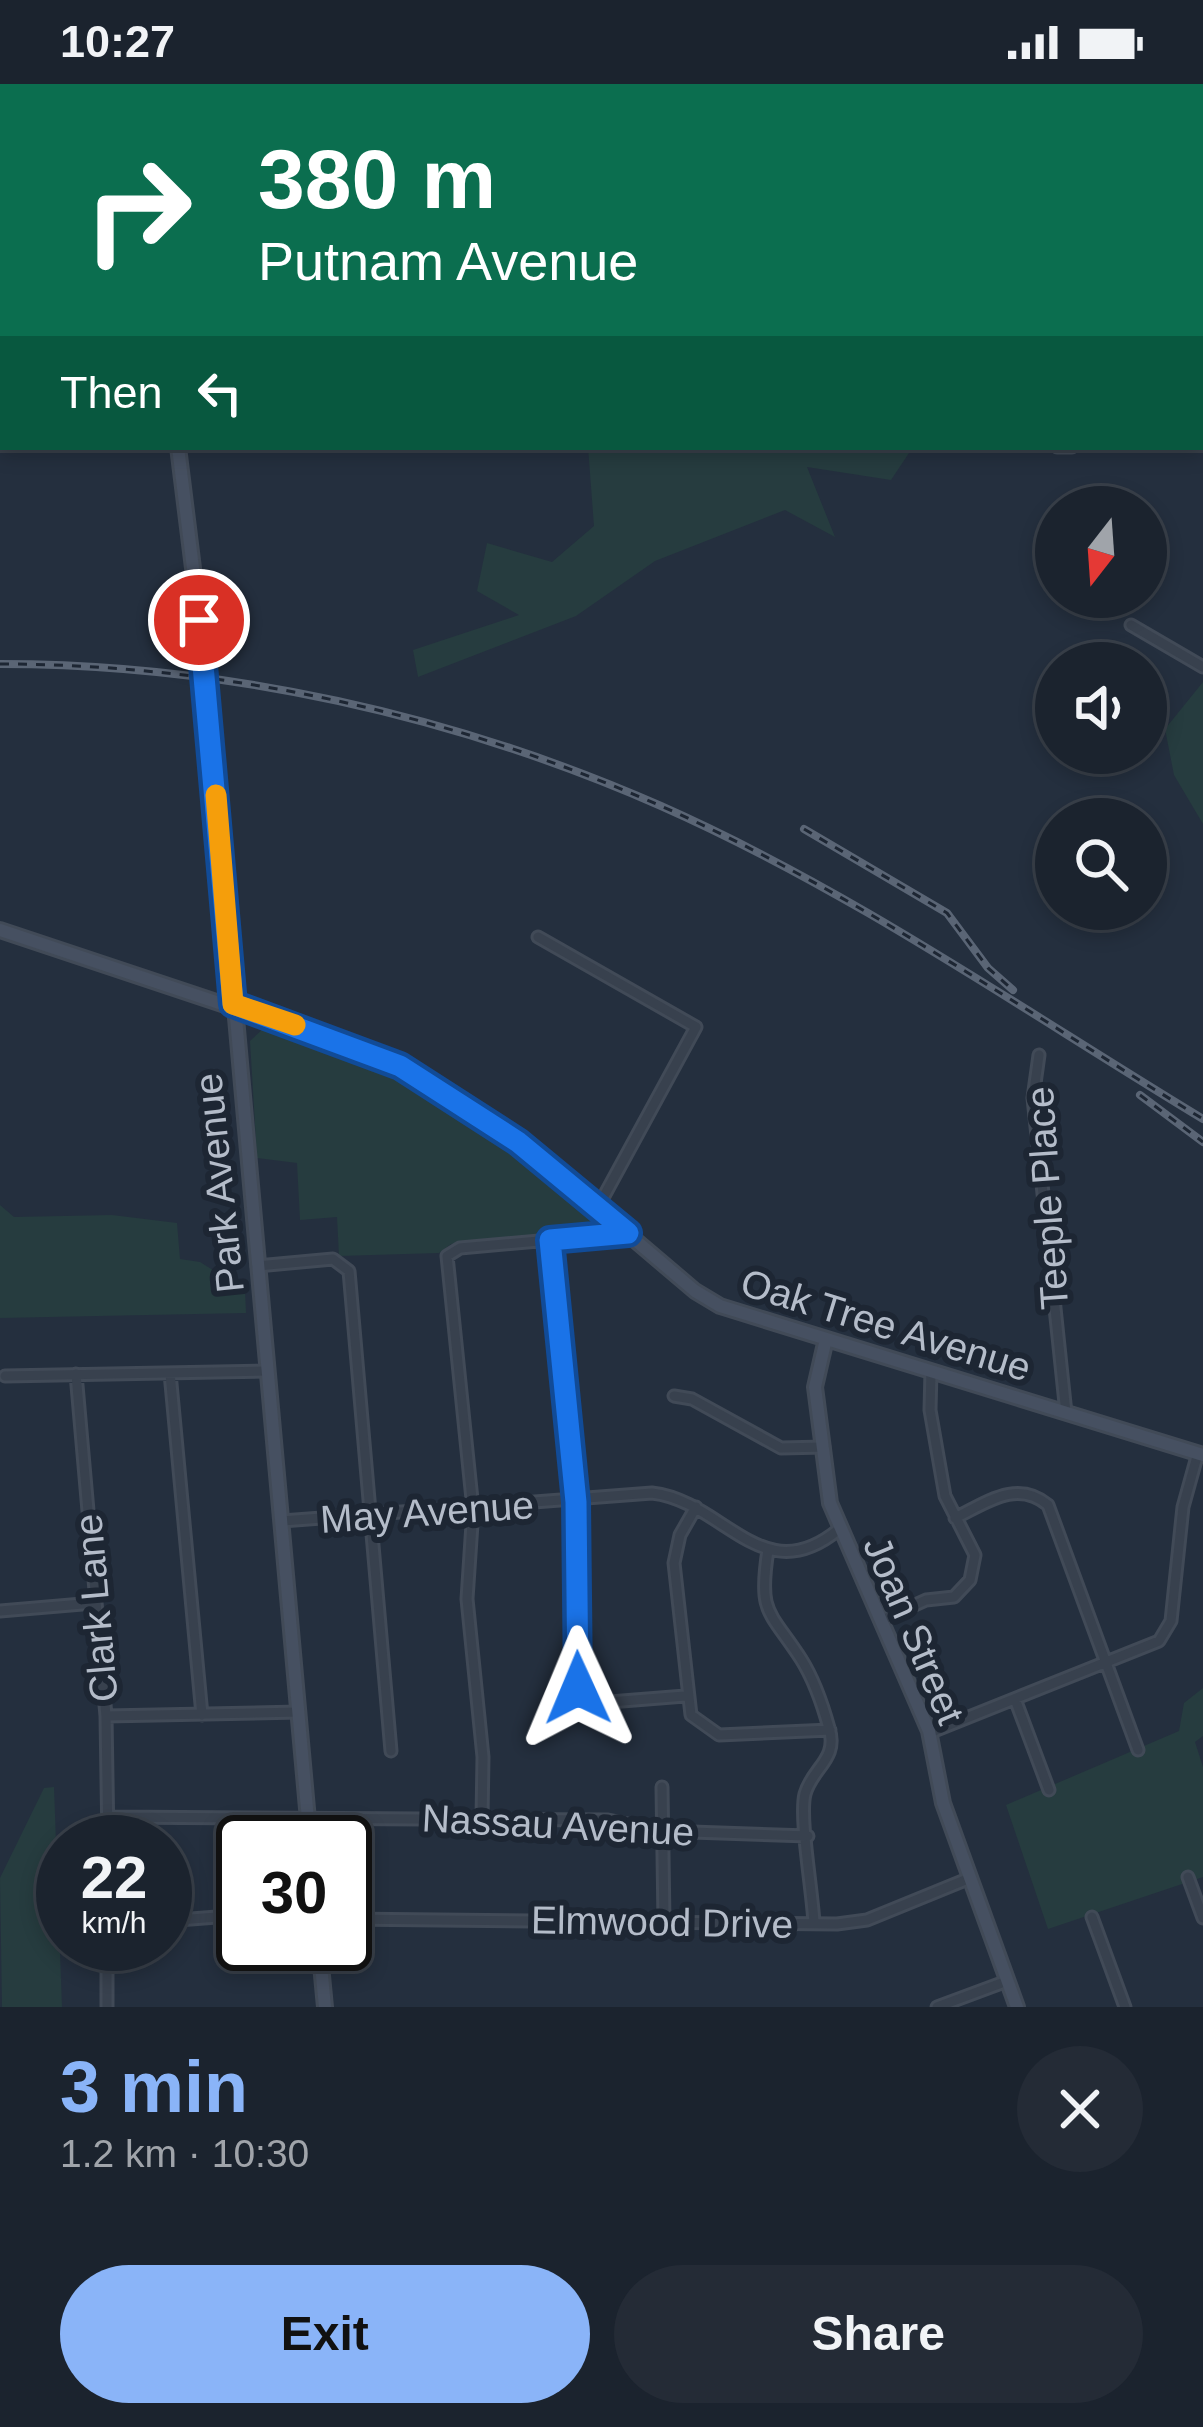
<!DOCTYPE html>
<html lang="en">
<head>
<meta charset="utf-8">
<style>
	:root { --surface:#1b232e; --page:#242b36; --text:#f1f3f6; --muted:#a0a4aa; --line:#39404a; --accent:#8ab4f8 }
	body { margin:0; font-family:Arial,sans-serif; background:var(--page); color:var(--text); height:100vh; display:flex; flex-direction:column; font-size:45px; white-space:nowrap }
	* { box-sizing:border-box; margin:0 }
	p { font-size:39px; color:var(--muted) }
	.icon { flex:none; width:66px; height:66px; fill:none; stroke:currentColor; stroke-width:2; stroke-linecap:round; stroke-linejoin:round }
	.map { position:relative; height:1923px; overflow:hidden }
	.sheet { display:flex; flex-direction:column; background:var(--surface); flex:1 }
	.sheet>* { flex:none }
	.top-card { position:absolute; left:0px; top:0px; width:1203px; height:366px; box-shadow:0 6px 18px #0003,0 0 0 3px var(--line); background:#0b6e4f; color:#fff; overflow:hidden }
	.needle { width:78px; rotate:197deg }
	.controls { position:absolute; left:1035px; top:402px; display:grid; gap:24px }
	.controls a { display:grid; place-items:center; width:132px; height:132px; border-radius:50%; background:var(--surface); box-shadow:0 6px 18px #0003,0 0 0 3px var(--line); font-size:60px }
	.speed { position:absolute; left:36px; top:1731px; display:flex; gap:24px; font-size:60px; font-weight:700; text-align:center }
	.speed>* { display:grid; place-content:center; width:156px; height:156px; border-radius:50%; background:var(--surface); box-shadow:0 6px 18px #0003,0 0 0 3px var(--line); line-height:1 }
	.speed small { font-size:30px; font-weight:400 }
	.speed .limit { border:6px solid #111; border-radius:18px; background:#fff; color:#111 }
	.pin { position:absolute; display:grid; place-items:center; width:102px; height:102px; color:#fff; margin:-51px; border:6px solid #fff; border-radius:50%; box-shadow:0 3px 12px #0007 }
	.me { position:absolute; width:132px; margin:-66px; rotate:359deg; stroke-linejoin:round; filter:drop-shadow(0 0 9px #0008) }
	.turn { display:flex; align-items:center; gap:42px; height:252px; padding:0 60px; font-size:54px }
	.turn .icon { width:156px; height:156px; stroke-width:2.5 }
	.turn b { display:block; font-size:84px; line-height:102px }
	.then { display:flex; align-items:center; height:114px; padding:0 60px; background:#0003; gap:24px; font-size:45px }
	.round { display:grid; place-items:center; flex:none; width:126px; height:126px; border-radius:63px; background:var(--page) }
	.overview { display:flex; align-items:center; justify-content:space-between; height:204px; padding:0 60px }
	h1 { font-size:72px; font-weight:700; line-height:90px; color:var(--accent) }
	.button { display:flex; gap:24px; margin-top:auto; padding:24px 60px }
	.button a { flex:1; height:138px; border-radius:72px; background:var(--accent); color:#111; font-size:48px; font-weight:700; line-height:138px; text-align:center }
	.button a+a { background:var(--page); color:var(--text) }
	.status { display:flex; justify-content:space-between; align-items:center; height:84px; padding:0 60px; background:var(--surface); direction:ltr }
	.status svg { height:33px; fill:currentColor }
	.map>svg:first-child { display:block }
</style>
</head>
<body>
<div class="status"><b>10:27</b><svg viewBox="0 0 49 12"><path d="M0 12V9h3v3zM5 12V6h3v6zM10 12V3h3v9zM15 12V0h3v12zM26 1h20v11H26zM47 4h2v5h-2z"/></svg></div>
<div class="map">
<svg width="1203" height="1923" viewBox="0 0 1203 1923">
	<rect width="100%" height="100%" fill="#242f3e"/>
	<!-- green -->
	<path fill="#263c3f" d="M588,363H913L891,396L807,383L835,453L785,426L655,477L576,532L418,593L413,566L519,531L477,507L487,459L552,478L594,442Z
		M1203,598V740L1174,691L1165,645Z
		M266,942L384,982L520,1073L604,1144L451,1160L439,1169L339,1172L337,1133L300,1136L297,1079L257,1074L250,957Z
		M0,1121L14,1133L112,1131L177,1139L180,1175L200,1178L245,1206L246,1229L0,1234Z
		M1203,1604V1652L1195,1658L1203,1683V1793L1048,1845L1006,1721L1179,1647L1184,1619Z
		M54,1703L62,1923H2L0,1794L44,1704Z"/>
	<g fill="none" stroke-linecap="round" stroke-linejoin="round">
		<!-- street casing -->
		<g stroke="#414a57" stroke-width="15">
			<path id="street" d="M388,0L411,3
				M306,3L315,0
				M535,3L536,0
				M1200,305L1203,303
				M1057,363H1072
				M1131,541L1203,583
				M538,853L696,943L598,1123
				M1039,971L1033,1014L1066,1329
				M550,1156L576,1418L577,1604L597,1619L685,1612
				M257,1182L333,1175L349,1187L391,1667
				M170,1289L202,1631
				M76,1290L106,1632L108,1758
				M5,1292L267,1287
				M674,1312L692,1315L781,1364L824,1363
				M696,1423L680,1451L674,1479L691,1631L719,1651L830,1646
				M955,1434C986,1419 1017,1395 1048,1421L1138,1666
				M282,1437L652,1409C724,1417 762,1508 838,1446
				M768,1466C758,1530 769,1526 801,1575C813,1594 823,1622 829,1644C839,1675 812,1684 805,1710C799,1734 813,1810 814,1840
				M0,1527L94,1519
				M884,1535L926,1516L954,1513L970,1496L975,1471L945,1412L930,1326L931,1287
				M1015,1615L1049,1706
				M106,1632L299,1628
				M929,1649L1159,1557L1171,1537L1183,1423L1198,1369
				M662,1703L664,1838
				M108,1733L608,1736L663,1747L808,1752
				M482,1735L483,1673L467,1515L473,1425L447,1172L460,1164L628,1149
				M1188,1793L1203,1834
				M1092,1833L1125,1923
				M345,1835L837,1840L867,1836L970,1794
				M165,1837L243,1831
				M107,1923V1860
				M937,1923L1007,1897"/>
		</g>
		<!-- secondary casing -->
		<g stroke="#414a57" stroke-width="18">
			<path id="secondary" d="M132,0L133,3
				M178,363L204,573
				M207,611L310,1758
				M0,846L390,976L535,1071L695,1207L720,1222L1203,1371
				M826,1255L815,1303L830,1419L929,1647L943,1719L1017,1923
				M319,1860L325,1923"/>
		</g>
		<!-- street -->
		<use href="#street" stroke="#38414e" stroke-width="9"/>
		<!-- secondary -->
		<use href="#secondary" stroke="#465061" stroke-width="12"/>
		<!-- rail casing -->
		<g stroke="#5a6575" stroke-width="8">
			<path id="rail" d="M0,580C226,580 454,631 661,722C851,806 1026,928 1203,1035
				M804,745L947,829L988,884L1013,906
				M1140,1011L1203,1058"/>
		</g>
		<!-- rail -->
		<use href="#rail" stroke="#1d2633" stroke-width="3" stroke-dasharray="9" stroke-linecap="butt"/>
		<!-- secondary-bridge casing -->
		<g stroke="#414a57" stroke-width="18" stroke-linecap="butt">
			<path id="secondary-bridge" d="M204,573L207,611"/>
		</g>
		<!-- secondary-bridge -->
		<use href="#secondary-bridge" stroke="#465061" stroke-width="12"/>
	</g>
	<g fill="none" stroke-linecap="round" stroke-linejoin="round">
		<!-- route casing -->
		<g stroke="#114b97" stroke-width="30">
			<path id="route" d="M199,536L233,920L400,982L518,1058L628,1149L550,1156L576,1418L578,1604"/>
		</g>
		<!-- route -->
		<use href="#route" stroke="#1a73e8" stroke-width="21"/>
		<!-- slow -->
		<path stroke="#f59e0b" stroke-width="21" d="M216,711L233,920L295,941"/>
	</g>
	<g text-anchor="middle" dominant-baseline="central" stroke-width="12" stroke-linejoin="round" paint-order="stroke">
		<!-- street labels -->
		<g font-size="39" fill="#b4bcc9" stroke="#1d2633">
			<text transform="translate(219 1099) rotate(-96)">Park Avenue</text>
			<text transform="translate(1047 1114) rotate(-94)">Teeple Place</text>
			<text transform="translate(886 1241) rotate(17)">Oak Tree Avenue</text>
			<text transform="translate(427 1428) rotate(-4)">May Avenue</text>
			<text transform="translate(96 1524) rotate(-95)">Clark Lane</text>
			<text transform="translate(914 1546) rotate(67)">Joan Street</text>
			<text transform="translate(558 1741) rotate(3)">Nassau Avenue</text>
			<text transform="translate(662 1838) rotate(1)">Elmwood Drive</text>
		</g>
	</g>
</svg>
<div class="controls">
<a><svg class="needle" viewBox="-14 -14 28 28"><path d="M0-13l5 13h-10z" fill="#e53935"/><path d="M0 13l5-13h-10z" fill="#a0a4aa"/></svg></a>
<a><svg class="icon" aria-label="sound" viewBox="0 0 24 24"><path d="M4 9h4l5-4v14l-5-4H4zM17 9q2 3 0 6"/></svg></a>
<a><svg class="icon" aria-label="search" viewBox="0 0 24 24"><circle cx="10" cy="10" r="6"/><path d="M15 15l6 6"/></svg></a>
</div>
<div class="speed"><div>22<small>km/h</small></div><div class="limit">30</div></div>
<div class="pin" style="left:199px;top:536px;background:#d93025"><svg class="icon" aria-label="arrive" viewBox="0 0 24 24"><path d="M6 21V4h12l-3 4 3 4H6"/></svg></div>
<svg class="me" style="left:578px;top:1604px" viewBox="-20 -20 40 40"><path d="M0-17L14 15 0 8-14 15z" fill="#1a73e8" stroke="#fff" stroke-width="4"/></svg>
<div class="top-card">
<div class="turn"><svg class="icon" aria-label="right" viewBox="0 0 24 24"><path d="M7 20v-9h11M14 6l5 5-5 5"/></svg><div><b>380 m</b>Putnam Avenue</div></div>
<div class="then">Then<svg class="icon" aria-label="left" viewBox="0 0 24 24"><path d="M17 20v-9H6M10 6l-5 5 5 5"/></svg></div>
</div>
</div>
<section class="sheet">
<div class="overview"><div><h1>3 min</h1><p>1.2 km · 10:30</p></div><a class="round"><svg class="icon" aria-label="close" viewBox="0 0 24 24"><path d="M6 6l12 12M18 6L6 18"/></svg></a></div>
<div class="button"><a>Exit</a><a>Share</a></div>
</section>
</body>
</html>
